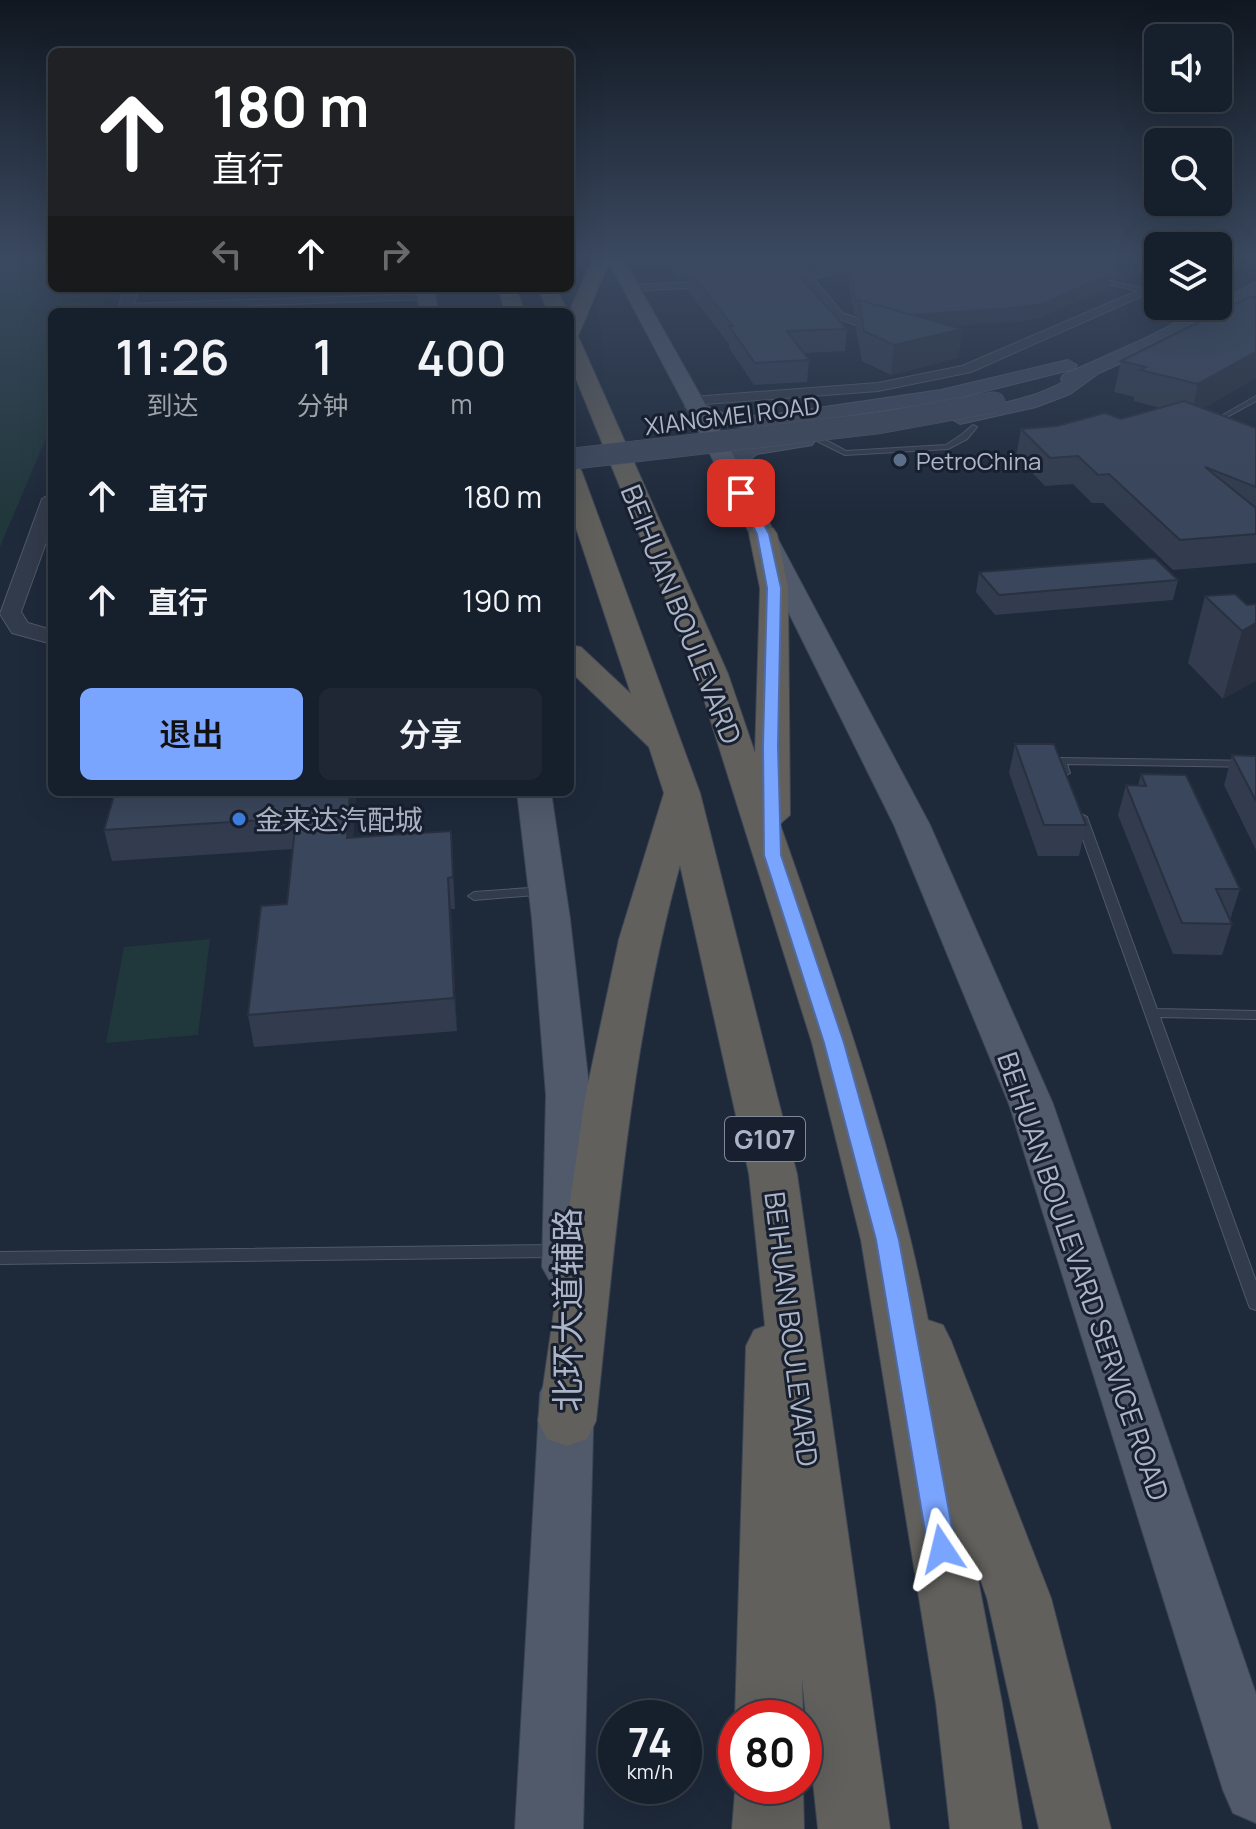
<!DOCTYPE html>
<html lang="zh">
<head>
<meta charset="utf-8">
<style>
	:root { --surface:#161f2c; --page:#1f2734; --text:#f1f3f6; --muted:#9ea2a9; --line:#353d48; --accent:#7aa5ff }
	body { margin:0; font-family:Manrope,"Noto Sans SC",sans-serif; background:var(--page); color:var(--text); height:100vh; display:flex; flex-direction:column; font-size:30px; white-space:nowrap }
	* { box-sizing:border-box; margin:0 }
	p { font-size:26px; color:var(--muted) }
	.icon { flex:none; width:44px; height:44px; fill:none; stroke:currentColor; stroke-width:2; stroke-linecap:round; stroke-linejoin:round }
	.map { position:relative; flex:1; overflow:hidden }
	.details { position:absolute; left:48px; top:308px; width:526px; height:488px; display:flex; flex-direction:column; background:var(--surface); border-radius:12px; box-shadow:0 8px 32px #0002,0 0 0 2px var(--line) }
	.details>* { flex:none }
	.hud { position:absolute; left:48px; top:48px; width:526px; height:244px; border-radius:12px; box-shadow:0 8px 32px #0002,0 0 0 2px var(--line); background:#202124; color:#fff; overflow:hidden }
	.fabs { position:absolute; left:1144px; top:24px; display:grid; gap:16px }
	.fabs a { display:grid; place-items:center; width:88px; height:88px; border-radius:12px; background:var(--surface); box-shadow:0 8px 32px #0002,0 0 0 2px var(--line); font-size:40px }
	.speed { position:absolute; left:598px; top:1700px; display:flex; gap:16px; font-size:40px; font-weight:700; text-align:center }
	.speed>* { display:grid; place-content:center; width:104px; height:104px; border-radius:50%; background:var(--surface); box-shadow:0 8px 32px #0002,0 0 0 2px var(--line); line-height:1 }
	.speed small { font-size:20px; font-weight:400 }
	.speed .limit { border:12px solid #d22; background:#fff; color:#111 }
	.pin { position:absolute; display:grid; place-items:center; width:68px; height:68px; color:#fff; margin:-34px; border-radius:16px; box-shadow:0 4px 12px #0006 }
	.me { position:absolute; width:88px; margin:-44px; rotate:350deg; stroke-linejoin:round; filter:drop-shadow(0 0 6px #0008) }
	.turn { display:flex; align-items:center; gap:28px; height:168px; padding:0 32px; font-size:36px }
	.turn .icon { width:104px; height:104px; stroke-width:2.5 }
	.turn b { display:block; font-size:56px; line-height:68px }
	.lanes { display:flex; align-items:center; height:76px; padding:0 32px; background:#0003; justify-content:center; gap:40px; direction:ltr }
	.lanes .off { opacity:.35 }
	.eta { display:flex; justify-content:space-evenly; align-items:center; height:136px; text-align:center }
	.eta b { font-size:48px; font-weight:600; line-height:56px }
	.action { display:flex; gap:16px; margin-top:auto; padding:16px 32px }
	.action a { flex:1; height:92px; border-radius:12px; background:var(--accent); color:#111; font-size:32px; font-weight:600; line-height:92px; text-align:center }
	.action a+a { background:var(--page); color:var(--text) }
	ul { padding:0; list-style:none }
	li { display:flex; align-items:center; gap:24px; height:104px; padding:0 32px }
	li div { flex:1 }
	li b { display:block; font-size:30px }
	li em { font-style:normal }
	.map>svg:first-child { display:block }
</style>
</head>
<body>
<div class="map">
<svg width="1256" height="1829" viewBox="0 0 1256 1829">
	<rect width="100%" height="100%" fill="#1e293a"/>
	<!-- green -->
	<path fill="#20373b" d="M0,260H40L37,270H52V288H110L100,312H52V424L0,547Z
		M210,939L198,1035L106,1043L124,947Z"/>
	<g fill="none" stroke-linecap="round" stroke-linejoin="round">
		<!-- service casing -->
		<g stroke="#505868" stroke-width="2">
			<path id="service" d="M1095,278L1158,291V295L1093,281Z
				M1256,396V401L1212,425L1207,424Z
				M973,425L977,427L967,439L948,449L845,455L813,439L820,437L846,451L946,445L961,435Z
				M1060,758L1256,761V767L1067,764L1070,773L1065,776L1060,773L1055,761Z
				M1081,814L1087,817L1157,1009L1256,1011V1019L1160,1017L1256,1281V1310L1250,1308L1248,1303L1075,817Z
				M544,887L548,888L550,891L548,894L474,900L468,896L474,892Z
				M556,1245L561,1247L564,1251L561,1255L556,1257L0,1264V1252Z"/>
		</g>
		<!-- minor casing -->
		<g stroke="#505868" stroke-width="2">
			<path id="minor" d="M786,260H796L808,274L863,260H878L814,279L842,313L891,329V335H883L834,317L803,281L768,283V279L798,275Z
				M719,281L725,284L723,286L630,291L624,288L630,285Z
				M1158,282V289L971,372L878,391L692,405L685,401L692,397L878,383L962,366Z
				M426,294L430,295V299L125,310L119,307L125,304Z"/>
		</g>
		<!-- tertiary casing -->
		<g stroke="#505868" stroke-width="2">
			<path id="tertiary" d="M125,288H139L131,312H117Z
				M52,493V526L21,612L28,623L52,630V644L12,633L0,614L42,499Z"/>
		</g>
		<!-- secondary casing -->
		<g stroke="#505868" stroke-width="2">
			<path id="secondary" d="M1256,282V293L1156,347L1099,373L1070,394L1036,407L960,424L950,418L953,414C990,405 1029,401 1063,382L1061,379L1063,375L1144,339L1208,306H1218V301Z
				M1068,360L1077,365L1074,369L941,402L763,428L716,425L685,407L695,401L727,415L763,416L941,390Z
				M805,435L815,441L812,445L757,454L744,464L739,478L731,479L720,473C732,436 772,439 805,435Z"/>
		</g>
		<!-- primary casing -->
		<g stroke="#3c4454" stroke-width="2">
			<path id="primary" d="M608,260H624L721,432L930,825L1053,1104L1256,1694V1823L1233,1813L1223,1790L1009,1104L894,825L699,432Z
				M416,288H434L438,312H420Z
				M517,792H551L570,919L590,1095L592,1267L584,1281L567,1287L550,1281L542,1267L546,1095L532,919Z
				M567,1370L586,1377L594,1393L583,1829H515L540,1393L548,1377Z"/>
		</g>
		<!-- trunk casing -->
		<g stroke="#3d4555" stroke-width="2">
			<path id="trunk" d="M592,260H610L578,336L728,674L755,753L760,588L749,534L753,528H773L777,534L788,588L790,815L780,824C837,987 895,1150 928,1320L943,1325L951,1341L1051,1598L1111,1829H1039L987,1598L975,1564L1002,1703L1022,1829H950L936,1703L861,1240L812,1043L696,674L570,364L569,312Z
				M498,288H516L525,312H505Z
				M538,288H556L568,312H548Z
				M570,465L579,467L582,472L700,793L797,1174L890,1829H818L802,1679L803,1718H735L746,1346L754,1330L765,1326L749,1174L680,865C630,1046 616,1234 596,1421L587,1439L567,1446L547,1439L538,1421L585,1098L619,939L664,793L649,747L570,671V645L581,647L631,694L570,510Z
				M736,1779V1786H803L804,1829H732Z"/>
		</g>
		<!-- service -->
		<use href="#service" fill="#323b4b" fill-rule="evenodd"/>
		<!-- minor -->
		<use href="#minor" fill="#323b4b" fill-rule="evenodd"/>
		<!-- tertiary -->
		<use href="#tertiary" fill="#323b4b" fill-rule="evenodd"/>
		<!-- secondary -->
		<use href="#secondary" fill="#40495e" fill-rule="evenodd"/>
		<!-- primary -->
		<use href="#primary" fill="#505a6b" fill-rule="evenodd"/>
		<!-- trunk -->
		<use href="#trunk" fill="#61605c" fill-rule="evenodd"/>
		<!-- secondary-bridge casing -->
		<g stroke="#505868" stroke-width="22" stroke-linecap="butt">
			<path id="secondary-bridge" d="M570,459L880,423L995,402"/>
		</g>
		<!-- secondary-bridge -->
		<use href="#secondary-bridge" stroke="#40495e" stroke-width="21"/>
	</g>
	<!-- wall -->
	<path fill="#323c4e" d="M665,260H779V266L847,329L845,351L803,353L809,360L807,382L754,385L729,348V344L688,291L689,279H676Z
		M810,260H1158V265L1123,281L1110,278L1108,288L1040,318L1018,322L955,326L962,329L958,358L891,375L862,361L856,329L858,315L854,314L847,272L848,261L832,265Z
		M1256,298V378L1203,408L1256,428V563L1173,570L1103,503H1092L1073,484L1045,486L1016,456L1021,429L1057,426L1121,419L1160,408L1134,401V397L1114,392L1121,361Z
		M979,572L1178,580L1173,600L995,615L976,592Z
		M1205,596L1247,605L1256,604L1223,699L1188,663Z
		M1015,744L1086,825L1079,856H1038L1009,773Z
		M1232,755L1256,756V850L1224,785Z
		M1141,774L1240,889L1230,920L1232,924L1222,955L1173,954L1118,815L1126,785L1138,786Z
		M356,792L353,838L451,831L455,909H451L457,1031L254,1047L248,1015L287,904L293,849L112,861L104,830Z"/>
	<!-- shaded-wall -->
	<path fill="#293140" d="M832,260H851L832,265Z
		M1142,260H1158V265L1123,281L1125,267Z
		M1110,274L1108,288L1040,318L1018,322L911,329L913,315Z
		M962,329L958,358L891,375L894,345Z
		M1256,352V378L1191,416L1198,384Z
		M1256,623V681L1223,699L1242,631Z
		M350,792H356L351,869L347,838Z
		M448,878L451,909L457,1031L454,998Z"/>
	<!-- building -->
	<path fill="#3a465b" stroke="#293140" stroke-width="2" d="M673,260H779L676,265Z
		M848,260H1042L1110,274L1043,304L1020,307L913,315L855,299Z
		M1088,260H1142L1125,267Z
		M790,266L847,329L787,331L809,360L755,363L729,326H733L689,271Z
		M1249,297L1256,298V352L1198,384L1140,370L1146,367L1121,361Z
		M859,300L962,329L894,345L864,331Z
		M1184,401L1256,428V487L1205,467L1256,508V534L1180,540L1109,474L1098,475L1078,456L1050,458L1021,429L1057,426L1105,413L1121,419Z
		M1155,558L1178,580L999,595L979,572Z
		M1235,594L1247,605L1256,604V623L1242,631L1205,596Z
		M1015,744H1054L1086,825H1044Z
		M1232,755L1256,756V801Z
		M1141,774L1186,775L1240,889H1216L1232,924L1182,923L1126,785L1146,786Z
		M115,792H350L347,838L451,831L453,877L448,878L454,998L248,1015L261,906L287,904L296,818L104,830Z"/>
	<!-- sky -->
	<linearGradient id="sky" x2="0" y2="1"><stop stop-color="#101720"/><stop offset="0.5" stop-color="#3b4960"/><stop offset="1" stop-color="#3b4960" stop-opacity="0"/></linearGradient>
	<rect width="1256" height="516" fill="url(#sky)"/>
	<!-- route -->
	<path fill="#7aa5ff" stroke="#4f6ba6" stroke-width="2" d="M741,490L747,493L769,534L781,588L778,746L781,855L844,1043L899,1240L956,1549L952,1558L942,1562L932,1558L928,1549L876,1240L824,1043L764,855L763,746L767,588L757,534L736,493Z"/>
	<!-- markers -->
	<circle fill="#5c6f8a" stroke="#18202f" stroke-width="3" cx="900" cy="460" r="8"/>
	<circle fill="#3f7fe0" stroke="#18202f" stroke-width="3" cx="239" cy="819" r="8"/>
	<g text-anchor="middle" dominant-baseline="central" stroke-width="6" stroke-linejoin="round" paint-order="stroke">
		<!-- far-street labels -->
		<g font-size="24" fill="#acb5c7" stroke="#18202f">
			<text transform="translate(732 415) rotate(-7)">XIANGMEI ROAD</text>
		</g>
		<!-- far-poi labels -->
		<g font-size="24" fill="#acb5c7" stroke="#18202f" text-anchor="start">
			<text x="916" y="460">PetroChina</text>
		</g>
		<!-- shield labels -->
		<rect fill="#18202f" stroke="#808899" stroke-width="2" x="725" y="1117" width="80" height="44" rx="6"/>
		<g font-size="26" font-weight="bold" fill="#acb5c7">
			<text x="765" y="1139">G107</text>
		</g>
		<!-- street labels -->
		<g font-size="28" fill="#acb5c7" stroke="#18202f">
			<text transform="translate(682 614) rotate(68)">BEIHUAN BOULEVARD</text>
			<text transform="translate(1084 1276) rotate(71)">BEIHUAN BOULEVARD SERVICE ROAD</text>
			<text transform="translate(792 1329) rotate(83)">BEIHUAN BOULEVARD</text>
		</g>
		<!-- poi labels -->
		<g font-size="28" fill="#acb5c7" stroke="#18202f" text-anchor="start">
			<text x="255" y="819">金来达汽配城</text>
		</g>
		<!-- near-street labels -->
		<g font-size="34" fill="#acb5c7" stroke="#18202f">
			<text transform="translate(567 1310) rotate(-90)">北环大道辅路</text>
		</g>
	</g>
</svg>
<div class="fabs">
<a><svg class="icon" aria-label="sound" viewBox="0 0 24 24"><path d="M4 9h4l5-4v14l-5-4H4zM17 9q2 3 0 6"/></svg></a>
<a><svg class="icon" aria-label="search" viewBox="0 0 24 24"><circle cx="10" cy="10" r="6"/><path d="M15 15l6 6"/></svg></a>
<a><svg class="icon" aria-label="layers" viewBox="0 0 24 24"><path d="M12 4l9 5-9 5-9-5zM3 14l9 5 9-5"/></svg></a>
</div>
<div class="speed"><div>74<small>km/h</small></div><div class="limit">80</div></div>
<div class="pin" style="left:741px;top:493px;background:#d93025"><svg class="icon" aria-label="arrive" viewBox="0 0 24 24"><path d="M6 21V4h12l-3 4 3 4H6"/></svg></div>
<svg class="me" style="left:942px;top:1549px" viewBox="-20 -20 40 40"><path d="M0-17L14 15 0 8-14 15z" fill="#7aa5ff" stroke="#fff" stroke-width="4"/></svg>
<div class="hud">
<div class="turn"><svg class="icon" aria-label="ahead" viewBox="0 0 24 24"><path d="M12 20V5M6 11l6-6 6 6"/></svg><div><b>180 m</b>直行</div></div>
<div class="lanes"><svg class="icon off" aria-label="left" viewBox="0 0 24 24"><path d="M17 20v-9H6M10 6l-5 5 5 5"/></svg><svg class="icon" aria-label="ahead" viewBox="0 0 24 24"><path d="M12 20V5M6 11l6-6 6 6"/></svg><svg class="icon off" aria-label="right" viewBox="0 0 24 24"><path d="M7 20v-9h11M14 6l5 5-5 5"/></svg></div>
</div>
<section class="details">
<div class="eta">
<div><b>11:26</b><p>到达</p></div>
<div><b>1</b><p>分钟</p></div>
<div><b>400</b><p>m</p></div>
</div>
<ul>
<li><svg class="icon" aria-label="ahead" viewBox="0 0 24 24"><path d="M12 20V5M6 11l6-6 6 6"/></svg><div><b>直行</b></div><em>180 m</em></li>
<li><svg class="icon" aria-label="ahead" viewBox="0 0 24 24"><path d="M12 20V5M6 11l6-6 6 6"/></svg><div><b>直行</b></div><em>190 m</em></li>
</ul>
<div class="action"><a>退出</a><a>分享</a></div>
</section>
</div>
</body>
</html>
